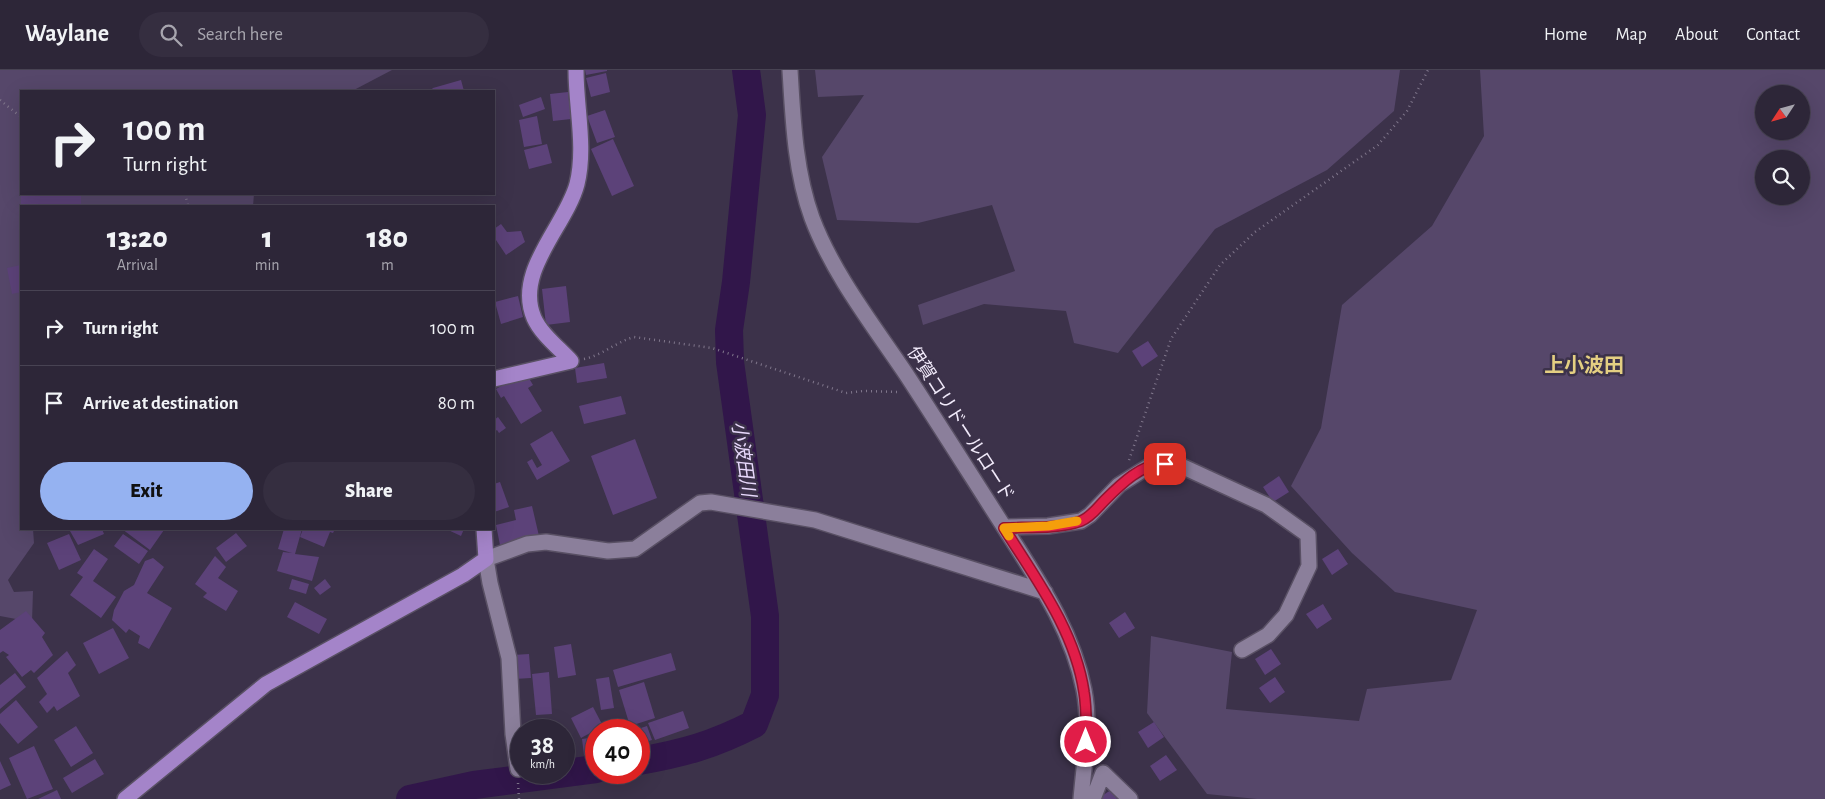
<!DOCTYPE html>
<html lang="en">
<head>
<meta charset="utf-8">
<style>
	:root { --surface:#2d2638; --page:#352e40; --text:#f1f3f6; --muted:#a7a5ae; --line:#484353; --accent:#95b2f1 }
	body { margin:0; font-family:"Alegreya Sans","Noto Sans JP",sans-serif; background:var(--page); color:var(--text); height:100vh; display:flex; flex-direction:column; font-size:19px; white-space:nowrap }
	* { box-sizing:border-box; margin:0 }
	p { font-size:16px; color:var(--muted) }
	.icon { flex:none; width:28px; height:28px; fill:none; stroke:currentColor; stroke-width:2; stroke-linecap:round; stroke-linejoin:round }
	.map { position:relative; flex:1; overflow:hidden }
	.side { position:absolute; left:20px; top:135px; width:475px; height:325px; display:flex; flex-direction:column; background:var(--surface); border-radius:0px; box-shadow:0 5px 20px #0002,0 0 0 1px var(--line) }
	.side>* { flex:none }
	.hud { position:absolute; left:20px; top:20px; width:475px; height:105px; border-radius:0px; box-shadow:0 5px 20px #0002,0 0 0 1px var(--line); background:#2d2638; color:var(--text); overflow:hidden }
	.needle { width:32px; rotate:234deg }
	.fabs { position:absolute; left:1755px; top:15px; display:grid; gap:10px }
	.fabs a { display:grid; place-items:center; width:55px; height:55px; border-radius:50%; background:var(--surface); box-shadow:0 5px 20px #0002,0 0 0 1px var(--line); font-size:25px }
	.speed { position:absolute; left:510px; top:649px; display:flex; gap:10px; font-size:25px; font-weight:700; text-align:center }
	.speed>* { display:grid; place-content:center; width:65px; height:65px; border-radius:50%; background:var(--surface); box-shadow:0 5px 20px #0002,0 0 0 1px var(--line); line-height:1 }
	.speed small { font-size:12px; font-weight:400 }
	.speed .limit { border:8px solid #d22; background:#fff; color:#111 }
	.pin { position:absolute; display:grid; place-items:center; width:42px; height:42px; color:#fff; margin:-21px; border-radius:10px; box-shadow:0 2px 8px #0006 }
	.me { position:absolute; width:55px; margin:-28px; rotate:0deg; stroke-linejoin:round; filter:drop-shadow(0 0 4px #0008) }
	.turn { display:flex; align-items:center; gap:18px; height:105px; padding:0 20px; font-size:22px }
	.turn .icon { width:65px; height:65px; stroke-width:2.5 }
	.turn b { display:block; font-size:35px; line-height:42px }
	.eta { display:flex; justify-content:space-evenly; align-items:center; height:85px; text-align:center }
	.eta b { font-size:30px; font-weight:800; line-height:35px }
	.action { display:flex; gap:10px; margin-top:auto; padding:10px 20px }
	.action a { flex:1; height:58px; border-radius:30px; background:var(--accent); color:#111; font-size:20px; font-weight:800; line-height:58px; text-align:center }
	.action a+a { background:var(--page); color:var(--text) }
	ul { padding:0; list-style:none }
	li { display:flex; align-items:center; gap:15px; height:75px; padding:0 20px; border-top:1px solid var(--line) }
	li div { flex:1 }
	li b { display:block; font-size:19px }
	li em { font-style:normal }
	header { display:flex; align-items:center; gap:30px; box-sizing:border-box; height:70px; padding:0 25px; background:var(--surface); border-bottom:1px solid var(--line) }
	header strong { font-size:24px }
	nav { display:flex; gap:28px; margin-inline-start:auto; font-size:18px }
	.search { width:350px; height:45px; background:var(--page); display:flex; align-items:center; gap:12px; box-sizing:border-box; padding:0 18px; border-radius:28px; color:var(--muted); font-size:19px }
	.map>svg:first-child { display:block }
</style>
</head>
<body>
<header>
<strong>Waylane</strong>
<div class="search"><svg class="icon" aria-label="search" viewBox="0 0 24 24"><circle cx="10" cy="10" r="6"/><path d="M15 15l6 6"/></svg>Search here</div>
<nav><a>Home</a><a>Map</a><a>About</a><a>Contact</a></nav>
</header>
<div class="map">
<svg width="1825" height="729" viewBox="0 0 1825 729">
	<rect width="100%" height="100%" fill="#3c324a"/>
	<!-- green -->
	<path fill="#56476a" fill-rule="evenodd" d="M0,0H392L352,21H21V124H254L253,136H21V459H33L34,473L8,510L14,522L33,521L32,552L0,546Z
		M815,0H1400L1394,41L1327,100L1215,159L1118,283L1074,273L1066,241L984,234L923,255L918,235L1015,201L992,135L918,153L837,150L822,87L864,25L818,27Z
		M1480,0H1825V729H1257L1207,724L1147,643L1151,566L1232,582L1226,639L1359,651L1367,619L1451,610L1477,540L1395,522L1352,483L1291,416L1321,358L1342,235L1432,156L1484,66ZM1764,24H1801V61H1764ZM1764,89H1801V126H1764Z"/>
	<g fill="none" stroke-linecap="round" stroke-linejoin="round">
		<!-- river -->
		<path stroke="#31164a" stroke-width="28" d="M639,691C684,683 713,675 754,654L765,625V546L730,292L729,260L736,212L752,45L746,0
			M410,729L474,715L596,699"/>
	</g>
	<!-- building -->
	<path fill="#5c4279" d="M585,0H607V1L586,5Z
		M606,3L610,22L591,27L586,8Z
		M461,10L464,21H430L433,18Z
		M568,22L571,49L553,51L550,24Z
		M541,27L545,39L523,47L519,35Z
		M605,40L615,67L597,73L587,46Z
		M537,46L542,74L524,77L519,50Z
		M613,69L634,116L612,126L591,79Z
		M547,74L552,93L529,99L524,80Z
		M21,124H81V136H21Z
		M501,154L507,162L521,161L525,172L506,185L494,167V159Z
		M21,195V222L12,224L7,198Z
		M566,216L570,252L546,255L542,219Z
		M518,226L523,247L501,254L495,232Z
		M1148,271L1158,286L1142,297L1132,281Z
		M604,293L607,308L577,313L575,298Z
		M527,305L533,315L528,318L542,341L521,354L504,326L501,328L496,319L515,308L517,311Z
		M621,326L626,344L584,354L579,336Z
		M498,347L506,358L499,363L497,360L494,362V350Z
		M552,361L570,391L537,410L527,392L532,389L537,398L542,395L530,374Z
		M635,369L657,428L613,445L591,386Z
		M1279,406L1289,422L1273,432L1263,417Z
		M500,412L509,437L494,442V414Z
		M532,436L539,466L500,475L496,455L516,450L514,440Z
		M74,459H102L104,464L78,475L70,461Z
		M122,459H162L164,460L150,480Z
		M284,459H302L295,484L319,487L312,511L277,501L283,482L292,483L278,479Z
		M303,459H335L333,463L330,462L324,477L300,467Z
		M446,459H464L461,466Z
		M236,463L247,476L226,492L216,478Z
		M69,464L81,490L59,500L47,473Z
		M123,464L148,481L139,494L114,476Z
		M94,479L108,489L93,511L116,527L101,548L70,525L83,507L77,503Z
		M1338,479L1348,494L1332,505L1322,489Z
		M215,486L226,497L218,508L238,521L226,541L203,527L207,523L195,514Z
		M153,488L164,497L147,523L172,538L149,579L138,573L140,566L129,559L126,563L112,550L114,540L124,521L134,515L145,491Z
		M292,509L309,514L306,524L289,519Z
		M325,509L331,517L320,525L314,518Z
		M295,532L327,549L319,564L287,547Z
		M1323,534L1332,549L1317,559L1306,544Z
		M26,541L45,563L42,567L53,585L34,603L31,600L22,607L6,587L9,585L3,581L0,583V560Z
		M1125,542L1135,558L1119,568L1109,553Z
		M113,558L129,588L99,604L83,573Z
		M571,574L576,605L558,608L554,577Z
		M1271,579L1281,594L1265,605L1255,589Z
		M67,581L76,595L68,603L80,626L57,641L54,636L47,643L39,632L47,624L37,608Z
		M671,583L676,600L618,617L613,600Z
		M529,584L531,608L514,609L513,585Z
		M549,602L552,644L536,645L532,604Z
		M15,603L26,617L0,639V615Z
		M609,607L614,638L601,640L596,609Z
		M1275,607L1285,622L1270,633L1259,618Z
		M644,612L655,648L630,656L619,620Z
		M16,630L38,657L18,674L0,653V644Z
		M593,637L603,656L581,668L571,648Z
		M683,641L689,658L655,670L648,653Z
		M1154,652L1164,667L1148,678L1138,662Z
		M76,656L93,683L71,697L54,670Z
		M647,656L652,670L639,674V660H635Z
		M596,667V683L584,685L582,669Z
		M34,676L53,719L27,729L9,688Z
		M1166,685L1177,700L1160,711L1150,696Z
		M95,689L104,704L72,723L63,708Z
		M0,691L11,715L0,720Z
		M57,720L61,729H38Z
		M1111,720L1117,729H1097Z"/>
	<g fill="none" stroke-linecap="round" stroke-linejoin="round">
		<!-- minor casing -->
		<g stroke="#595064" stroke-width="18">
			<path id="minor" d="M790,0C793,50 795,101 812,148C833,204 873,255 906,304C942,359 977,415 1013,471C1043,518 1073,564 1084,620C1091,656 1084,693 1081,729
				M1004,457L1048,456L1081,451L1090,445L1119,415L1154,393L1177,394L1266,435L1308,465L1309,496L1286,545L1268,565L1242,580
				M518,699L513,664L509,588L490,513L486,489L527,474L546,472L608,481L635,479L700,433L711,432L815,450L1045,522
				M1093,729L1103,703L1130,729"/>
		</g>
		<!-- major casing -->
		<g stroke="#595064" stroke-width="18">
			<path id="major" d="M494,309L571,291C559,278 541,264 534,248C514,201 566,156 577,114C586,77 576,38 576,0
				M125,729L266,614L463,505L486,489L484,459"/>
		</g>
		<!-- path -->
		<path stroke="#80778c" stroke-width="2.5" stroke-dasharray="1 4" stroke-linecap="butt" d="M0,30L21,47
			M185,124L188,136
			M584,289C603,285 616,272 634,267L712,278L846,323L863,321L900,322
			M1129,390L1171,269L1220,195L1255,162L1378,75L1407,41L1428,0
			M518,713L519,729"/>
		<!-- minor -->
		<use href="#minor" stroke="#8b7f9b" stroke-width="15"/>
		<!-- major -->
		<use href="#major" stroke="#a484c9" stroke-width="15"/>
	</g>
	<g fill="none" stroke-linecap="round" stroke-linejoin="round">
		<!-- route casing -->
		<g stroke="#92132f" stroke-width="12">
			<path id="route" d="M1086,672C1086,656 1087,639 1084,622C1075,561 1036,509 1004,458C1027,457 1060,459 1081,451C1091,447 1098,437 1105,430C1120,415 1143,392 1165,394"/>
		</g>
		<!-- route -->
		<use href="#route" stroke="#e11d48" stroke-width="9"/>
		<!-- slow -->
		<path stroke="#f59e0b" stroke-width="9" d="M1009,466L1004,458L1048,456L1077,451"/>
	</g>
	<g text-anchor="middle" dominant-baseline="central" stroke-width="5" stroke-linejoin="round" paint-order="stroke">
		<!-- street labels -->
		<g font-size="18" fill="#f1eafa" stroke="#3c324a">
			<text transform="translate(960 354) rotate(57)">伊賀コリドールロード</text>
		</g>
		<!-- water labels -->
		<g font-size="19" font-style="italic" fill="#e8d9fc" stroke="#3c324a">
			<text transform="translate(743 389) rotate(82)">小波田川</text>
		</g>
		<!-- quarter labels -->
		<g font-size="20" font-weight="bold" fill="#e4cf82" stroke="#3c324a">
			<text x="1584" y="296">上小波田</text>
		</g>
	</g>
</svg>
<div class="fabs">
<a><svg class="needle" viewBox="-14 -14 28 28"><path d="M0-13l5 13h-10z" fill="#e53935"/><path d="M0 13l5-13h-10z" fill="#a7a5ae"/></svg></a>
<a><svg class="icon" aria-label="search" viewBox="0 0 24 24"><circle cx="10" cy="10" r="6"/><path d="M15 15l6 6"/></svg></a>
</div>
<div class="speed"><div>38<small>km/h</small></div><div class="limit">40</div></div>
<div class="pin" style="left:1165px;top:394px;background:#d93025"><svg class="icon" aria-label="arrive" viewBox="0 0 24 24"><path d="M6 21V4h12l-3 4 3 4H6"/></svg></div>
<svg class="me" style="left:1086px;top:672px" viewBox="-20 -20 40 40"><circle r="17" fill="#e11d48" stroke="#fff" stroke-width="3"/><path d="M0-11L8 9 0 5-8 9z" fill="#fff"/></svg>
<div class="hud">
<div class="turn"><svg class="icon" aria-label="right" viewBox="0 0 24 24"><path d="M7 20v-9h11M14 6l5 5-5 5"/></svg><div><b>100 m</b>Turn right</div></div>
</div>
<section class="side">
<div class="eta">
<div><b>13:20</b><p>Arrival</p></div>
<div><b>1</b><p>min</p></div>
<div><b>180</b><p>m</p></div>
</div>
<ul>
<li><svg class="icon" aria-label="right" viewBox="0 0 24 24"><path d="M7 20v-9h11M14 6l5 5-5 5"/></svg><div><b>Turn right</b></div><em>100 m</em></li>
<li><svg class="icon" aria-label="arrive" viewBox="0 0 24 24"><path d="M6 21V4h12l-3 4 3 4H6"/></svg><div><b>Arrive at destination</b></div><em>80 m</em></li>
</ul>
<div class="action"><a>Exit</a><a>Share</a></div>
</section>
</div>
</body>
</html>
